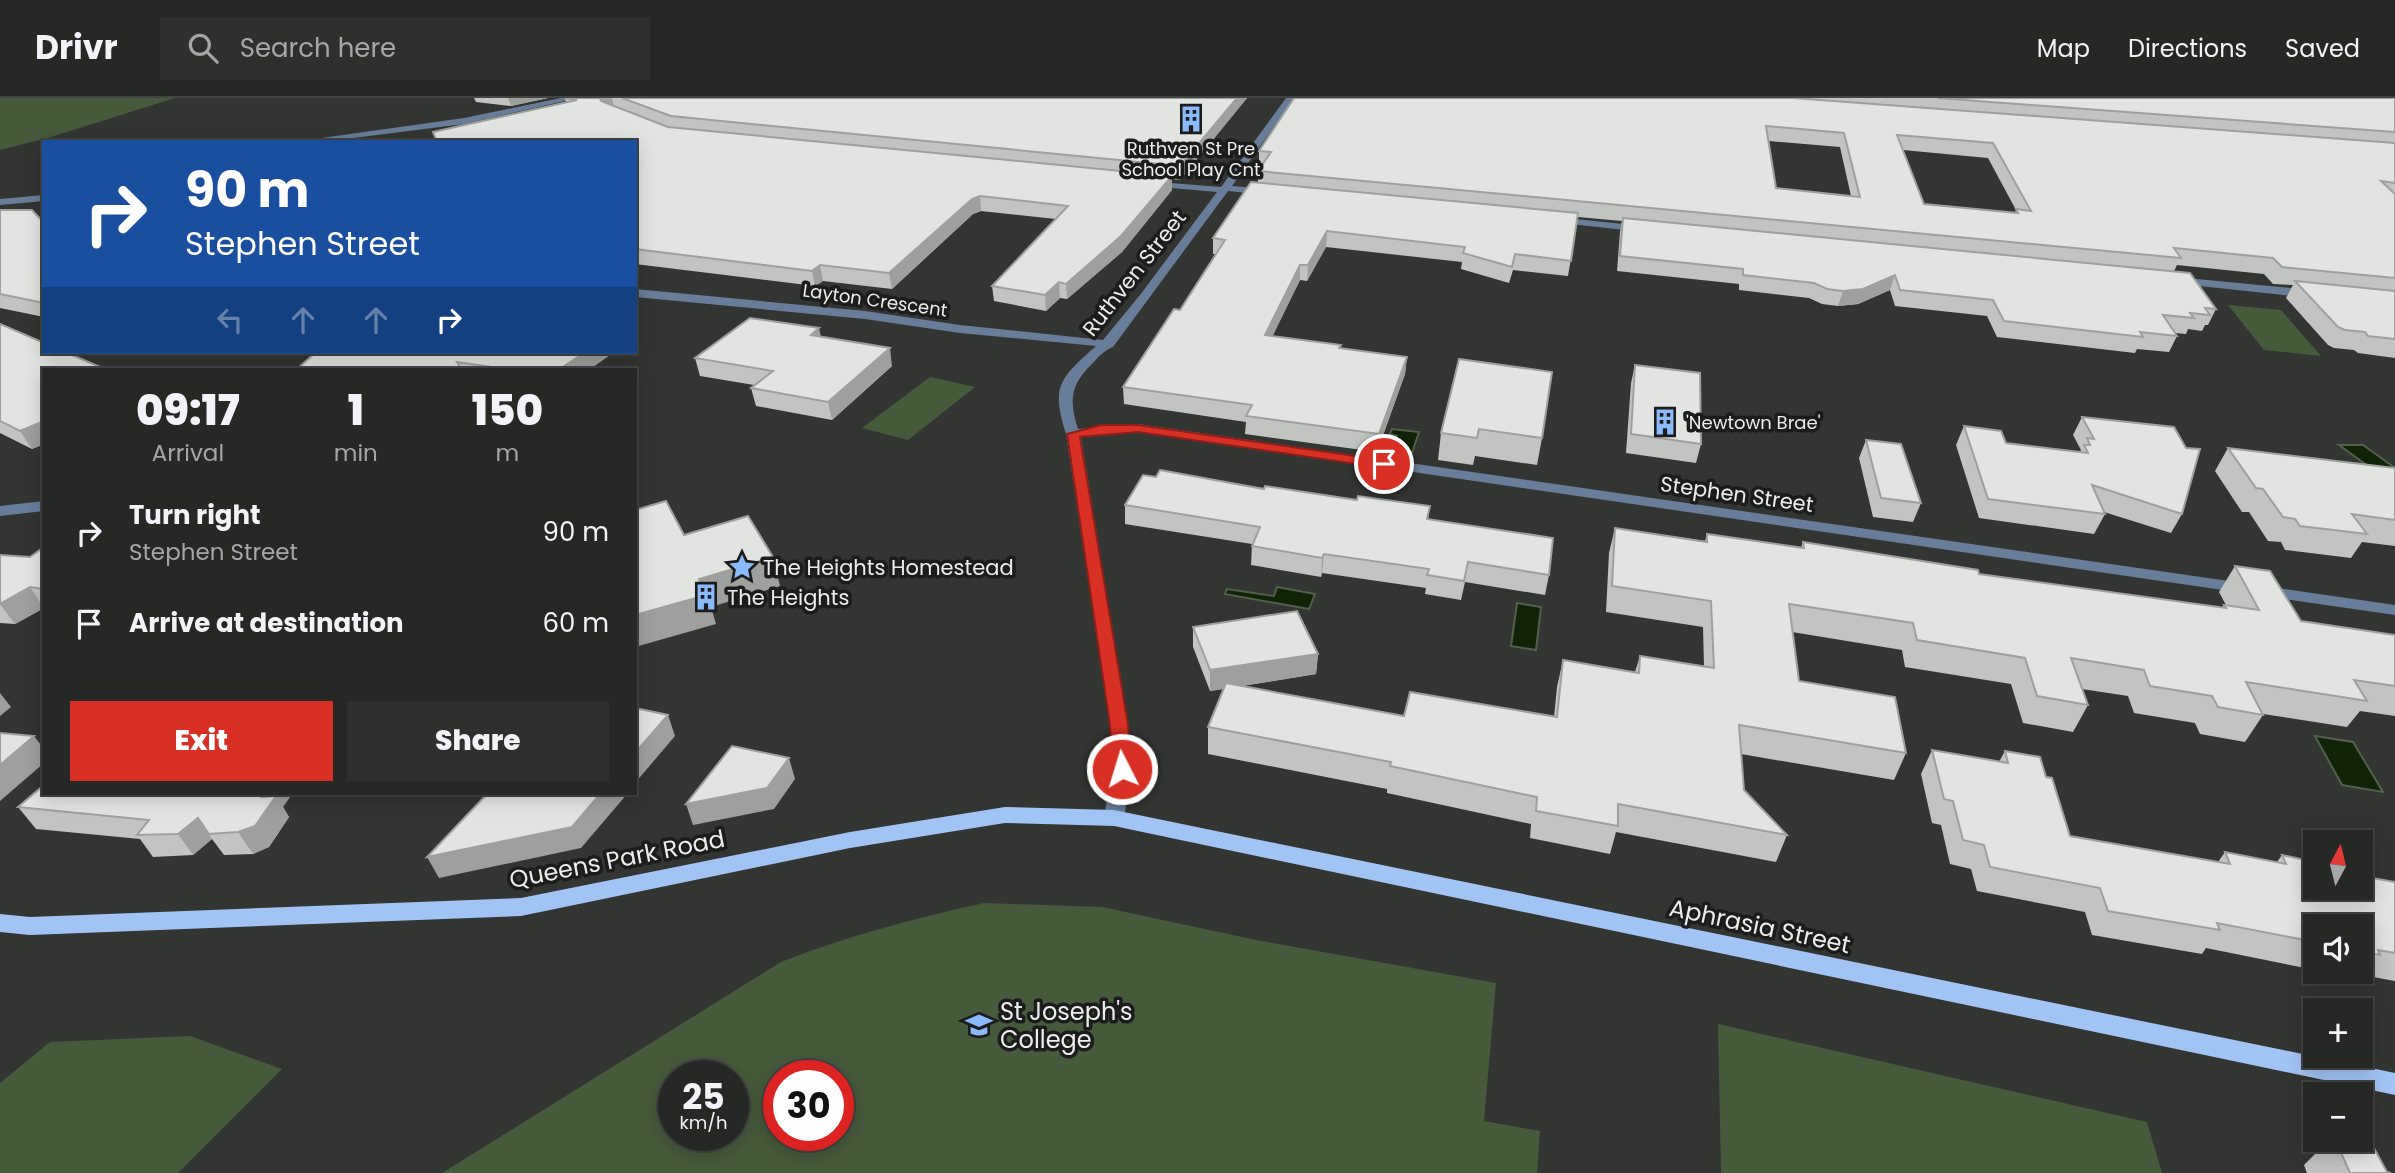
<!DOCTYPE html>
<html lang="en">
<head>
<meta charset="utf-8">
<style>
	:root { --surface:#262826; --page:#2e302e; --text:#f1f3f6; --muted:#a4a6a7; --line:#424443; --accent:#d93025 }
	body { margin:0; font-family:Poppins,sans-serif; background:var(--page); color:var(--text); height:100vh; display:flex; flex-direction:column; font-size:26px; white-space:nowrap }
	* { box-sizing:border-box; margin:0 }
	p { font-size:23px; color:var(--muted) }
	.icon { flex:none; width:38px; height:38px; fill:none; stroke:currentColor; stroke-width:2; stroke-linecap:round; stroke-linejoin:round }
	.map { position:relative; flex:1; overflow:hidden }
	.sheet { position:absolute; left:42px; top:270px; width:595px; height:427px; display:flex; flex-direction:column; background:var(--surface); border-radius:0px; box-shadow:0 4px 18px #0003,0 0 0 2px var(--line) }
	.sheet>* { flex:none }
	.hud { position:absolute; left:42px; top:42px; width:595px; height:214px; border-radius:0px; box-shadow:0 4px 18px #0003,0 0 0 2px var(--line); background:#1a4fa0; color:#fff; overflow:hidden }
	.needle { width:46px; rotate:7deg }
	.buttons { position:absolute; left:2303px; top:732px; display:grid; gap:14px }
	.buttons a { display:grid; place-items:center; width:70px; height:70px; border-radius:0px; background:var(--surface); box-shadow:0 4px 18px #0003,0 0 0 2px var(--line); font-size:35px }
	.speed { position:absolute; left:658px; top:962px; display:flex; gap:14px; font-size:35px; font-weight:700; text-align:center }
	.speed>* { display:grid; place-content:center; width:91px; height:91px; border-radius:50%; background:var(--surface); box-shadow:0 4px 18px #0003,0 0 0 2px var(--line); line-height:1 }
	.speed small { font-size:18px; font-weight:400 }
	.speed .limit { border:10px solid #d22; background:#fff; color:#111 }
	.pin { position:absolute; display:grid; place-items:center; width:60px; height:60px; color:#fff; margin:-30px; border:4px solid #fff; border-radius:50%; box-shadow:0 2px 7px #0007 }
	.me { position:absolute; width:77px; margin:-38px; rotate:355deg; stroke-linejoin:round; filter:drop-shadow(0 0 5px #0008) }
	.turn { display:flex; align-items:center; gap:24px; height:147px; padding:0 28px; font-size:32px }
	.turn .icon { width:91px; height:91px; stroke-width:2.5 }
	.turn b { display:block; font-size:49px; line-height:60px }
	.lanes { display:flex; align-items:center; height:66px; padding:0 28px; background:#0003; justify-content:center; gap:35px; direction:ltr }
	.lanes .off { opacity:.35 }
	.eta { display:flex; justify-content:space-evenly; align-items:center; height:119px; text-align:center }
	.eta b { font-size:42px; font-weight:800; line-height:49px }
	.button { display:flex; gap:14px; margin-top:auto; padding:14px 28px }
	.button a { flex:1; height:80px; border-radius:0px; background:var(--accent); color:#fff; font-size:28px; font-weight:800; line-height:80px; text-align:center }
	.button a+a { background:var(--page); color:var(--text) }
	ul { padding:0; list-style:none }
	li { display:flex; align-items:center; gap:21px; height:91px; padding:0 28px }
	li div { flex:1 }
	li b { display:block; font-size:26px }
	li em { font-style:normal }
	header { display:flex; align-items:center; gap:42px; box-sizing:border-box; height:98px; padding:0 35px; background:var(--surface); border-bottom:2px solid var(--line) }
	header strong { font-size:33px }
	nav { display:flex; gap:38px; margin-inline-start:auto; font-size:24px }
	.search { width:490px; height:63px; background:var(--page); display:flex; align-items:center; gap:18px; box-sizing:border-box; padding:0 24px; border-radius:0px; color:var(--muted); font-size:26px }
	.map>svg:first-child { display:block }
</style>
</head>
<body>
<header>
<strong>Drivr</strong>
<div class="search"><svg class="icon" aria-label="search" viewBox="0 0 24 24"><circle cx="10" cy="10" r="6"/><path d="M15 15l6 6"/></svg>Search here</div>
<nav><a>Map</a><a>Directions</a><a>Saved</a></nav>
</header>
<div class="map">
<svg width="2395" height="1075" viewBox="0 0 2395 1075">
	<rect width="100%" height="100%" fill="#333532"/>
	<!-- green -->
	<path fill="#465a3c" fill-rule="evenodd" d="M0,0H175L51,39L0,52Z
		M2228,207L2281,212L2321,258L2264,252Z
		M930,279L975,289L908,342L862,330Z
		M984,805L1102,809L1256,842L1496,885L1484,1023L1540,1033L1537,1075H442L781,864C848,838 914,820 984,805ZM733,978V1038H674V978ZM779,978H838V1038H779Z
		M1718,926L2147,1024L2162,1075H1721Z
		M190,938L282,971L178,1075H0V985L50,944Z"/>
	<!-- water -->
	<path fill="#102307" stroke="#52604b" stroke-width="2" d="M1392,331L1419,334L1412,355L1392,352L1397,338L1390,336Z
		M2339,347H2363L2395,370L2379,376Z
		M1277,489L1315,496L1309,511L1225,496L1227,491L1274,498Z
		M1517,505L1541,509L1536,552L1511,548Z
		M2315,638L2353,644L2383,694L2342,687Z"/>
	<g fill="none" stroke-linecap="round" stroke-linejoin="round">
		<!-- minor -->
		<path fill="#687d9a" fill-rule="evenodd" d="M561,0H578L464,26L322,44H293L464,20Z
			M1286,0H1294L1232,88L1267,91L1272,94L1267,97L1228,93L1113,249C1105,252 1098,259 1092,266C1070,287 1069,303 1078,331L1138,326L2395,507V517L1138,334L1081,339L1128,627L1132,671L1124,720L1121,725L1114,728L1107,725L1104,720L1112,671L1110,627L1066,336C1051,288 1059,281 1096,248L960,235L865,221L635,199V191L865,213L960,227L1103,242L1140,197L1217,94L1149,88L1145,87V83L1221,89Z
			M44,97V103L0,107V101Z
			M1556,119L1643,128L1648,131L1643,134L1552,124L1551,122Z
			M2176,179L2312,192L2318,196L2312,200L2172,185V181Z
			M44,403V413L0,418V408Z"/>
		<!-- major -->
		<path fill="#a2c4f4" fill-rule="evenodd" d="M1005,709L1114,712L2395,975V997L1114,728L1005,725L850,750L521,818L30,837L0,834V816L30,819L521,800L850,734Z"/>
	</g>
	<!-- wall -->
	<path fill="#c2c4c1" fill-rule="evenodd" d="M474,0H548L511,8L476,4Z
		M565,0H1247L1180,82L1172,81V92L1122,154L1067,201L1060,200L1046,213L994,203L992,188L1056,121L981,113L973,116L892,191L823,183L815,188L635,166V44H436L433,34L566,4Z
		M1294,0H2395V260L2358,255L2354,252L2334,250L2328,247L2286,200L2293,187L2273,186L2264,176L2177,167L2174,173L2216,211L2208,227H2205L2202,233L2188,231L2186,236L2175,235L2177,238L2169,254L2137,251L2135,255L1997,239L1987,218L1895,208L1890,192L1858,206L1838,208L1822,206L1809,200L1739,192V186L1617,173L1620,134L1622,123L1578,119L1568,178L1513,172L1509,185L1461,171L1462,164L1326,149L1307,183L1300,182L1272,238L1341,247L1340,251L1407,259L1405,276L1377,354L1245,336L1246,324L1124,306L1123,289L1180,212L1216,156H1213V140L1258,84V73L1261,68H1259V53ZM1769,43L1840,49L1851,98L1776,90ZM1903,52L1988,60L2016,112L2015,115L1924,106Z
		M0,112L44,125V219L0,210Z
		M0,226L44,271V346L32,351L0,335Z
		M821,239L892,268L832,322L756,308L751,290L754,287L700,278L695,260Z
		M316,254H614L590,271H297Z
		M1459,261L1542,340L1537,367L1475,358L1473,367L1438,362L1441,335Z
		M1635,267L1701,346L1696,365L1626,355L1631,285Z
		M2082,319L2182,416L2171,435L2104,414L2105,416L2094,436L1979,420L1956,347L1964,328L2006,345L2080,354L2081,352L2073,337Z
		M1866,342L1921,405L1913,424L1873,419L1859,360Z
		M2228,350L2395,370V448L2362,444L2351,460L2285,452L2281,444L2268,443L2249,414H2242L2215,373Z
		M1264,391L1357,402L1430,408L1428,421L1549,477L1545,497L1465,484L1461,502L1425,496L1426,490L1322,475L1321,479L1251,467L1252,446L1125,426V407Z
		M1615,430L1705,443L1707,436L1801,450L1803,444L1979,476L2222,510L2224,507H2226L2219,494L2235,468L2301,523L2395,537V618L2360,613L2347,629L2263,616V617L2245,644L2200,636L2195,625L2134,615L2128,598L2082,591L2088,607L2073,634L2023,625L2011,586L1905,569L1902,552L1792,534L1799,583L1906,655L1894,682L1741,656L1744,692L1787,737L1776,764L1616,734L1610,756L1530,740L1531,726L1387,695V691L1208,656V629L1223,591L1210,593L1193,549V529L1318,556L1316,576L1242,588L1404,618L1554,619L1557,589L1563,562L1635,574L1640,558L1704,568L1703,529L1606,514L1609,455Z
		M44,449V510L15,526L0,525V457L30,459Z
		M1932,652L1999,664L2005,653L2046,679L2070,738L2218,764L2225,754L2277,764L2282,757L2315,789L2395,784V883L2362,877L2358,880L2322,873H2361V828H2315V872L2206,850L2202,856L2092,837L2085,814L1977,793L1971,771L1950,766L1941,727L1932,725L1921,676Z
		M18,709H283L289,719L269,749L253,756L224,757L212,741L193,757L153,759L140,741L36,731Z
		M2330,1041H2361L2387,1074L2391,1075H2307L2304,1067Z"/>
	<!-- shaded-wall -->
	<path fill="#9ea09d" d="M508,0H548L511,8Z
		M600,0H612L614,9L604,12Z
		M1237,0H1247L1180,82V68Z
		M1172,78V92L1122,154L1067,201L1066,186Z
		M980,98L981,113L973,116L892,191L889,175L972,101Z
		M1327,133L1326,149L1307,183L1308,167Z
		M820,167L823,183L815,188L812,173Z
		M1300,167V182L1265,254V237Z
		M1895,177L1890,192L1858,206L1838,208L1843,193Z
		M1059,184L1060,200L1046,213L1045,197Z
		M819,230L823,248L811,237Z
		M890,250L892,268L832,322L828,304Z
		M585,254H614L590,271H560Z
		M1407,259L1405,276L1377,354L1379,336Z
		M44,323V346L32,351L20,333Z
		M1324,456L1322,475L1321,479L1322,460Z
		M773,459L780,488L711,509L716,526L635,549V517L699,481Z
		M30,489L44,510L15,526L0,506Z
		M1318,556L1316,576L1210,593V572Z
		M0,595L11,609L0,618Z
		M668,617L675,638L635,685V655Z
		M34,638L44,651V665L0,703V667Z
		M789,660L795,681L774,711L693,727L686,706Z
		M265,695H293L283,709L289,719L269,749L253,756L238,734Z
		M601,695H628L581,750L439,780L427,759Z
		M198,720L212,741L193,757L178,736Z"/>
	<!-- building -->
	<path fill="#e1e4e0" stroke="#9ea09d" stroke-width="2" fill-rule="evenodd" d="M565,0H600L601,3L668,29L1172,78L1121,138L1066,186L1059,184L1045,197L992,188L1068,108L980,98L972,101L889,175L820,167L812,173L635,151V44H437L433,34L577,2Z
		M622,0H1237L1180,68L671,18Z
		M1294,0H1793L2395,45V85L2381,83L2395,96V180L2282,169L2273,160L2174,150L2181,160L1258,73L1271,54L1259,53ZM1766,28L1844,35L1860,99L1776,90ZM1897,37L1993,45L2031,113L2016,111L2018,115L1924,106Z
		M1938,0H2395V34Z
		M1251,84L1578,115L1571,163L1515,156L1512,169L1463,155L1465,149L1327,133L1308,167H1300L1265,237L1341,247L1339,250L1407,259L1379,336L1246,318L1252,307L1123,289L1174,211L1180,212L1225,142L1213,140Z
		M0,112H32L44,125V205L0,196Z
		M1623,120L2190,175L2216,211L2205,210L2210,217L2190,215L2194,220L2163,217L2177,238L2140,234L2143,239L2004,223L1993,202L1900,192L1895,177L1863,191L1843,193L1827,191L1814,185L1743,177V171L1620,158Z
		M2295,183L2395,193V241L2368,238L2365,234L2345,232L2338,229Z
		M750,220L819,230L811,237L890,250L828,304L751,290L773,273L695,260Z
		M0,226L44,245V254H65L105,271H44V323L20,333L0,323Z
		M316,254H585L560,271H506L457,264L461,271H297Z
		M1459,261L1552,274L1542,340L1479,331L1477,340L1441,335Z
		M1635,267L1700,275L1701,346L1631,336Z
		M2082,319L2174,329L2186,350L2200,351L2182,416L2092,387L2105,416L1988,401L1964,328L2001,333L2006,345L2088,355L2084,347H2090L2087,340L2094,341Z
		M1866,342L1901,346L1921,405L1881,400Z
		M2228,350L2395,370V422L2352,416L2367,436L2300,428L2295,421L2283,419L2263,391L2256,390Z
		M1160,372L1264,391L1265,388L1357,402L1358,398L1430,408L1427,421L1553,440L1549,477L1468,464L1464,483L1427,477L1429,471L1324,456L1322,460L1252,448L1260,429L1125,407L1143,377L1156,379Z
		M666,403L684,437L748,418L773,459L699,481L707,497L635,517V412Z
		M1615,430L1707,444V436L1804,450L1803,444L1978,472L1979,476L2226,510L2224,507L2259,512L2235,468L2270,473L2301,523L2395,537V588L2354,582L2367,603L2246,584L2263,617L2218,609L2212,598L2150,588L2144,572L2071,560L2088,607L2037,598L2025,560L1917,542L1913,525L1789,506L1799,583L1895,599L1906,655L1739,627L1744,692L1787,737L1618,706V728L1536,713L1537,699L1390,668L1391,664L1208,629L1226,585L1404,618L1410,594L1557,619L1563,562L1639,575L1640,558L1714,570L1711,503L1612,488Z
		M44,449V491L30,489L0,506V457L30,459Z
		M1297,513L1318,556L1210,572L1193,529Z
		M635,610L668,617L635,655Z
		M0,635L34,638L0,667Z
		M732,648L789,660L767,690L686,706Z
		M1932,652L2008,665L2005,653L2040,659L2046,679L2052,680L2070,738L2230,766L2225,754L2286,766L2282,757L2315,764V789H2361V778L2395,784V855L2378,852L2380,857L2361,853V828H2315V844L2217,825L2220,832L2108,813L2100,790L1990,769L1984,747L1963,742L1953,703L1944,701Z
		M44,687V695H265L262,699L276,698L255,728L238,734L209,736L198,720L178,736L137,737L149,722L18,709Z
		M488,695H601L572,729L427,759Z
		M2361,1040L2369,1041L2387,1074L2391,1075H2350L2335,1041H2361Z"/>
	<!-- route -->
	<path fill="#d93025" stroke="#8d1f18" stroke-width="2" d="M1101,327H1138L1384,362L1391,366L1384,370L1138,334L1080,339L1128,627L1131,671L1122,677L1113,671L1110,627L1067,336Z"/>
	<!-- icons -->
	<defs>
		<g id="building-bare" transform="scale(2.1)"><path d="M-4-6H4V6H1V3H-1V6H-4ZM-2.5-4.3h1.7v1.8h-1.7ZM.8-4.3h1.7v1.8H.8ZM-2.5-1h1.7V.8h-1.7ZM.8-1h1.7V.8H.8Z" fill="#8bbafc" stroke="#1b1c1b" stroke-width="2.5" paint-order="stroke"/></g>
		<g id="sight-bare" transform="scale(2.1)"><path d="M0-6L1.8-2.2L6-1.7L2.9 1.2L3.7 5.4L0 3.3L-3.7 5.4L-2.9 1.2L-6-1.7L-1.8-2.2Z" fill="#8bbafc" stroke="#1b1c1b" stroke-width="2.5" paint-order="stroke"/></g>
		<g id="school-bare" transform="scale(2.1)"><path d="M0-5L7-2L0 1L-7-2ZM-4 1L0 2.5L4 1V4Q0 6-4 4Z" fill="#8bbafc" stroke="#1b1c1b" stroke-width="2.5" paint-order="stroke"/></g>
	</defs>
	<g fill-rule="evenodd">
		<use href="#building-bare" x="1191" y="21"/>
		<use href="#building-bare" x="1665" y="324"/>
		<use href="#sight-bare" x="742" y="469"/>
		<use href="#building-bare" x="706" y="499"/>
		<use href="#school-bare" x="979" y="927"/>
	</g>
	<g text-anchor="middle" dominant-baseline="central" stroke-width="7" stroke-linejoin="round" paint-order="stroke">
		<!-- far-poi labels -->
		<g font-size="18" fill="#ebedeb" stroke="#1b1c1b">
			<text x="1191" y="50">Ruthven St Pre<tspan x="1191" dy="21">School Play Cnt</tspan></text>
			<text x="1686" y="324" text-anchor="start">'Newtown Brae'</text>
		</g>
		<!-- far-street labels -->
		<g font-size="18" fill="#ebedeb" stroke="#1b1c1b">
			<text transform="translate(875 202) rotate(8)">Layton Crescent</text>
		</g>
		<!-- street labels -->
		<g font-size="21" fill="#ebedeb" stroke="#1b1c1b">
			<text transform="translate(1134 175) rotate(-52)">Ruthven Street</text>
			<text transform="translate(1737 396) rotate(8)">Stephen Street</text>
		</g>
		<!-- poi labels -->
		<g font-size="21" fill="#ebedeb" stroke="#1b1c1b" text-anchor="start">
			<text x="763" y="469">The Heights Homestead</text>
			<text x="727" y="499">The Heights</text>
		</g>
		<!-- near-street labels -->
		<g font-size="24" fill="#ebedeb" stroke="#1b1c1b">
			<text transform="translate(617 761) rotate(-11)">Queens Park Road</text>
			<text transform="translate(1760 828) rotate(12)">Aphrasia Street</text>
		</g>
		<!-- near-poi labels -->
		<g font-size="24" fill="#ebedeb" stroke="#1b1c1b" text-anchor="start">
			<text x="1000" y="913">St Joseph's<tspan x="1000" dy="28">College</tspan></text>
		</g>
	</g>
</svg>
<div class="buttons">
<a><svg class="needle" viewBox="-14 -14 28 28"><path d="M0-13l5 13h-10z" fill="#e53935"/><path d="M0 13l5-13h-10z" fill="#a4a6a7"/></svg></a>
<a><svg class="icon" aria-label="sound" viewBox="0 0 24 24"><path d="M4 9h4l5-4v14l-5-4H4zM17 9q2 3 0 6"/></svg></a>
<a>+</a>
<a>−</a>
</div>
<div class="speed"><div>25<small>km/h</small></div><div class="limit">30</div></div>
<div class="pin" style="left:1384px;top:366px;background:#d93025"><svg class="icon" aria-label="arrive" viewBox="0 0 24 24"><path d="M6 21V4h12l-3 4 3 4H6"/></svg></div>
<svg class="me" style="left:1122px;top:671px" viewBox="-20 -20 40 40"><circle r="17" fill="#d93025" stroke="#fff" stroke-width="3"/><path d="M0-11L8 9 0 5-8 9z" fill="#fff"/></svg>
<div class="hud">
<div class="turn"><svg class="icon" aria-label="right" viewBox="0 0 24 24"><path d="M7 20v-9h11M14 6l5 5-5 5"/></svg><div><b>90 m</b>Stephen Street</div></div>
<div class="lanes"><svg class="icon off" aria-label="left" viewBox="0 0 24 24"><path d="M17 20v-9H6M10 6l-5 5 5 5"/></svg><svg class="icon off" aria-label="ahead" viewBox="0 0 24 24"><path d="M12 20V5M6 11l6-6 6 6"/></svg><svg class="icon off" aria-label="ahead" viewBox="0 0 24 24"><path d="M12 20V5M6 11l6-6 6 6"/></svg><svg class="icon" aria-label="right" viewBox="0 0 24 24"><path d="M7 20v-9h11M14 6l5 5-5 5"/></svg></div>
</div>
<section class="sheet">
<div class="eta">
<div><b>09:17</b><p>Arrival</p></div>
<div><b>1</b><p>min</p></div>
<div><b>150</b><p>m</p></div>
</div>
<ul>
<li><svg class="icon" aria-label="right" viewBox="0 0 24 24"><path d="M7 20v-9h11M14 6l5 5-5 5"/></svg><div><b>Turn right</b><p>Stephen Street</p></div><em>90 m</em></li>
<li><svg class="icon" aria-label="arrive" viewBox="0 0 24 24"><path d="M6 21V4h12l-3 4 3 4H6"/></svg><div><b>Arrive at destination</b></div><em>60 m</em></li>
</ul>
<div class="button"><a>Exit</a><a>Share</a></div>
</section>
</div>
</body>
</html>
